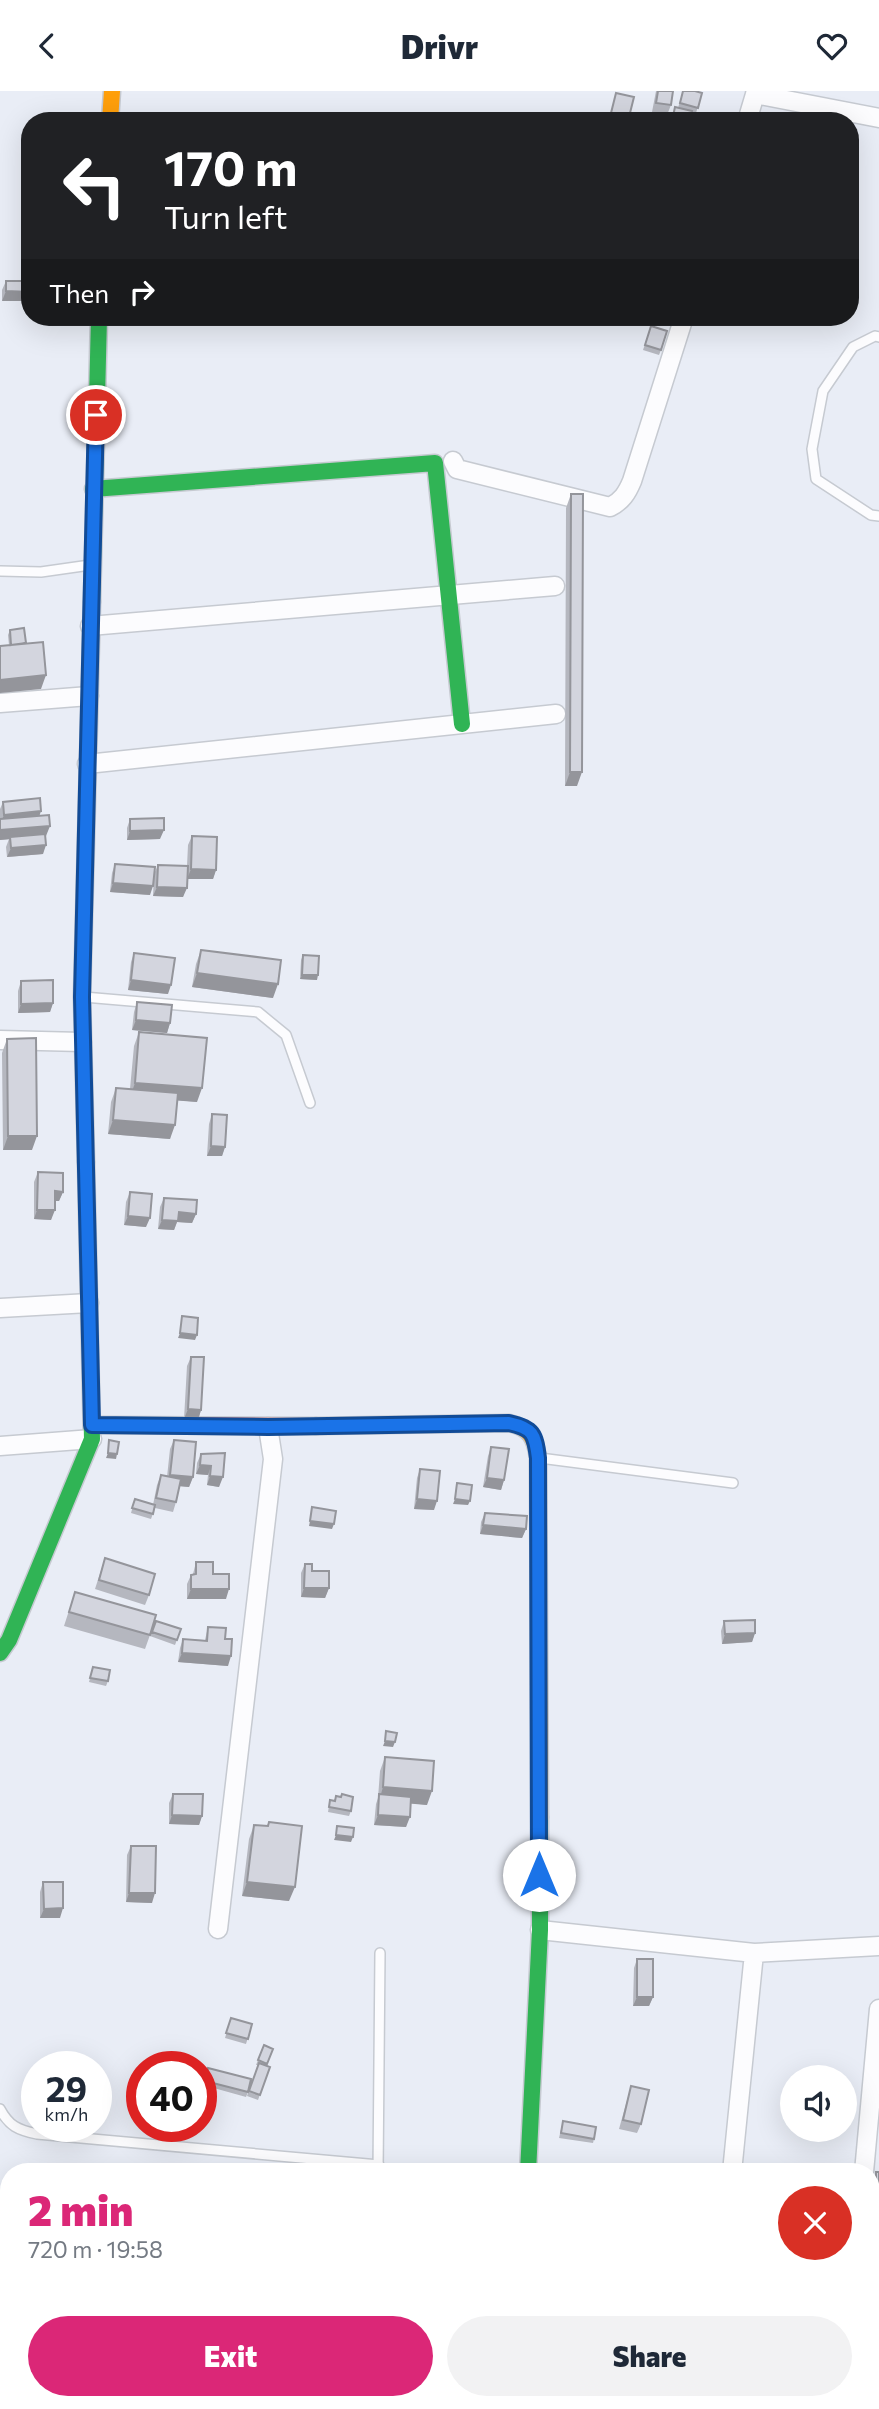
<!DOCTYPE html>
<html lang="en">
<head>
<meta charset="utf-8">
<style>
	:root { --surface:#fff; --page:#f2f2f3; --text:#1f2937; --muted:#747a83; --accent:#db2777 }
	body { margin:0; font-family:Commissioner,sans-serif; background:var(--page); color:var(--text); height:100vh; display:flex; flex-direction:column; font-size:26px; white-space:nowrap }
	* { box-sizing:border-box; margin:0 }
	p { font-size:23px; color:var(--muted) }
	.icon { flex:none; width:38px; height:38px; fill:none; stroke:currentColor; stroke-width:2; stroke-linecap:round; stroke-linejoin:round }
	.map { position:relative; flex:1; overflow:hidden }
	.details { position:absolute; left:0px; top:2072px; width:880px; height:247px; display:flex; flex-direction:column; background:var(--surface); border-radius:28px 28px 0 0; box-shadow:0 7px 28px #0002 }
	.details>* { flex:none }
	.hud { position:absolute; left:21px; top:21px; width:838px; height:214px; border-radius:28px; box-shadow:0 7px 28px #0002; background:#202124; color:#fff; overflow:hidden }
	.buttons { position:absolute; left:780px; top:1974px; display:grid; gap:14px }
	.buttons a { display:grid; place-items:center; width:77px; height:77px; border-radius:50%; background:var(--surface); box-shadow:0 7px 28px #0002; font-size:35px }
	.speed { position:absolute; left:21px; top:1960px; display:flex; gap:14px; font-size:35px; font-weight:700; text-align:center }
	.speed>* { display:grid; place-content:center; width:91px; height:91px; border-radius:50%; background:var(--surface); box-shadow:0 7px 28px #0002; line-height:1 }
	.speed small { font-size:18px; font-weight:400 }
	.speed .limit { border:10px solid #d22; background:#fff; color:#111 }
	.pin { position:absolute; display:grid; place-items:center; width:60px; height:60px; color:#fff; margin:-30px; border:4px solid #fff; border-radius:50%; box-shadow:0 2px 7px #0007 }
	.me { position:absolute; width:77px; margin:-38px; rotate:0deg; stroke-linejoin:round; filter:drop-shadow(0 0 5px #0008) }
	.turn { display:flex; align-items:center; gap:24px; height:147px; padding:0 28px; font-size:32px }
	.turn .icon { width:91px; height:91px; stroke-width:2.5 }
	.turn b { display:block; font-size:49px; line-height:60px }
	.then { display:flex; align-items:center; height:66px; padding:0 28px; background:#0003; gap:14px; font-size:26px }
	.round { display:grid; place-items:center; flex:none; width:74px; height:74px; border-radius:37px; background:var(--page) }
	.headline { display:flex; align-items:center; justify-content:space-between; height:119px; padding:0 28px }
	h1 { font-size:42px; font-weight:800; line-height:52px; color:var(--accent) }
	.primary-button { display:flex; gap:14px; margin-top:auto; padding:14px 28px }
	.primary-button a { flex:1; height:80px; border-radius:42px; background:var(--accent); color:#fff; font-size:28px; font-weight:800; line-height:80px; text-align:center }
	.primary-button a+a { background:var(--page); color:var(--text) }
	header { display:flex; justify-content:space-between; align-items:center; height:91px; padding:0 28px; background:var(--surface); font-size:32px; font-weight:800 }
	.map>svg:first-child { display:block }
</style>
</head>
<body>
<header><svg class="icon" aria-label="back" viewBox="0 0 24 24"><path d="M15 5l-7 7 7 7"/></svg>Drivr<svg class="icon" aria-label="heart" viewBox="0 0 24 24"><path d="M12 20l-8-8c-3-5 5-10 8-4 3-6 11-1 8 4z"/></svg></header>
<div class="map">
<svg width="879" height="2318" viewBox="0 0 879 2318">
	<rect width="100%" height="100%" fill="#e9edf6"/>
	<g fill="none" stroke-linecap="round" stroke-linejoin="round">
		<!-- lane casing -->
		<g stroke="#c6cad1" stroke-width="12">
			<path id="lane" d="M879,246L875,245L853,256L823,300L812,358L816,388L871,424L879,425
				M0,480L41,481L90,474
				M84,906L258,921L286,944L310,1012
				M540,1367L733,1392
				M0,2018C9,2035 18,2039 37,2043L379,2074
				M378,2081L380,1862
				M353,2318L354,2310"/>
		</g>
		<!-- street casing -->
		<g stroke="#c6cad1" stroke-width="21">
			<path id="street" d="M755,3L879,27
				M747,30L756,0
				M453,370L457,378L610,416C622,410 627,402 632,390L684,226
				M90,535L555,495
				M0,612L89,605
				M87,673L556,623
				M0,949L82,951
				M0,1217L89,1212
				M0,1355L92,1348
				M218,1838L273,1368L268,1336
				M540,1839L754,1862L879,1855
				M732,2081L754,1862
				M864,2081L879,1918
				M872,2169L879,2171
				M872,2232L879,2215
				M124,2310L147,2318
				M0,2313L19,2310
				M705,2318L706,2310
				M832,2318L836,2310"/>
		</g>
		<!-- fast casing -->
		<g stroke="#c6cad1" stroke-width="19">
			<path id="fast" d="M93,398L435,372L462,633
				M92,511L99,226
				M0,1562L9,1549L92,1348L86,1071
				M528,2081L540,1839V1726"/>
		</g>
		<!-- slow casing -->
		<g stroke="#c6cad1" stroke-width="19">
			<path id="slow" d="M110,30L112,0
				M86,1071L82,906L92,511
				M316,1335L509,1332C530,1337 535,1346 538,1367L540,1726"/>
		</g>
		<!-- jam casing -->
		<g stroke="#c6cad1" stroke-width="19">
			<path id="jam" d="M92,1334L316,1335"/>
		</g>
		<!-- lane -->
		<use href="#lane" stroke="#fcfcfe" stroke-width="9"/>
		<!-- street -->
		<use href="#street" stroke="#fcfcfe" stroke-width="18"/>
		<!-- fast -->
		<use href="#fast" stroke="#30b455" stroke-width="16"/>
		<!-- slow -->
		<use href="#slow" stroke="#ff9f0a" stroke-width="16"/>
		<!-- jam -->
		<use href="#jam" stroke="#e5322d" stroke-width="16"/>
	</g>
	<!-- wall -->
	<path fill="#b5b7bf" d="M656,0H673L671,14L667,24L652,21Z
		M683,0L702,2L696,22L692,21L689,30H671L675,16L678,17Z
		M6,190H30L2,210V199Z
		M651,235L661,259L659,264L643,259Z
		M571,403L577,695H565L566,417Z
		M10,539L26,552L41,598L9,554L8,544Z
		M3,711L40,725L46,745H45L43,763L7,766L6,756L9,748L0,749V718Z
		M130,728L160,748L127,749V737Z
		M192,745L216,779L213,788H187L183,806L153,805L154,783L158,774L187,775L188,754Z
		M115,773L150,804L110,801L112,782Z
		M201,859L273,907L192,896L196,873Z
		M134,862L168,903L128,899L131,871Z
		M303,864L317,889L300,888L301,869Z
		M21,890L53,912L50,921L18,922V900Z
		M137,911L170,932L167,942L132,939L134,921Z
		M139,941L197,1011L177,1009L170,1048L108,1043L111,1011L116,997L130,998L134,955Z
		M7,948L32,1059H3L2,962Z
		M212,1023L225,1056L222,1065H207L209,1033Z
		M38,1081L63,1101L59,1110H55L51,1129L34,1128V1091Z
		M130,1101L146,1136L124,1134L126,1111Z
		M164,1107L196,1123L192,1132L177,1131L174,1139L158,1138L160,1116Z
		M191,1266L201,1319L198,1329L184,1328L187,1275Z
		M174,1349L193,1386L189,1396L179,1395L176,1411L173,1421L155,1417L151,1428L131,1422L135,1408L153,1414L157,1394L161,1384L167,1386L170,1358Z
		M491,1356L504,1389L501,1399L483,1396L488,1365Z
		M225,1362L219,1396L207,1394L208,1384L196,1383L197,1372L201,1363Z
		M420,1378L434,1419L414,1418L417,1387Z
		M485,1422L526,1438L522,1447L480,1443L481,1431Z
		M105,1467L149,1504L145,1514L95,1498Z
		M196,1471L226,1508H187V1493L191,1484L193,1483Z
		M305,1473L329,1497L325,1507L301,1506V1482Z
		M75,1501L150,1544L145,1558L64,1535Z
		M724,1530L755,1542L752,1551L722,1553L721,1540Z
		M208,1536L228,1575L178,1571L180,1557L183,1548L205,1549Z
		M181,1538L175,1554L150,1545L152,1541Z
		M93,1576L108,1590L106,1595L89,1591Z
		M385,1666L427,1714L411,1712L406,1736L374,1734L376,1713L378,1707L380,1680Z
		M173,1703L202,1725L199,1734L169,1733V1712Z
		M336,1705L341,1706L351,1720L349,1725L328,1721L330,1709L335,1710Z
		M269,1731L289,1810L242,1805L249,1748L254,1734L267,1735Z
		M131,1755L152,1812L126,1811L127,1764Z
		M43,1791L60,1827H40V1801Z
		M637,1868L653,1906L649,1915H633L634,1877Z
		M231,1927L252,1933L246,1953L225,1947Z
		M264,1954L273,1958L266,1975L270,1976L258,2009L247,2005L258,1974H256Z
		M208,1977L248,2001L246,2006L203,1994Z
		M631,1995L641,2033L637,2042L619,2038Z
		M563,2030L594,2048L593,2052L559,2047Z
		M876,2081H879V2103H872V2090Z
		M872,2292H879V2318H868L870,2311L867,2310H872Z"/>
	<!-- shaded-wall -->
	<path fill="#94959b" d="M6,200L30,201V210H2Z
		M46,584L41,598L0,602V589Z
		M570,681H582L577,695H565Z
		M41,720L38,729L0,733L4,724Z
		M50,735L46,745L0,749V739Z
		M164,739L160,748L127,749L130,740Z
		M46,754L43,763L7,766L11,757Z
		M191,778L216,779L213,788H187Z
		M113,792L153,795L150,804L110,801Z
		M157,796L187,797L183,806L153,805Z
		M197,882L278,893L273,907L192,896Z
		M302,884H318L317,889L300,888Z
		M131,889L171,894L168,903L128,899Z
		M53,912L50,921L18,922L21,913Z
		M136,929L170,932L167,942L132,939Z
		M135,992L202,997L197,1011L130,1006Z
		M113,1029L175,1034L170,1048L108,1043Z
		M8,1045H37L32,1059H3Z
		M211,1055L225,1056L222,1065H207Z
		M55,1100L63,1101L59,1110H51Z
		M37,1119H55L51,1129L34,1128Z
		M179,1121L196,1123L192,1132L177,1131L174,1139L158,1138L162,1129Z
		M128,1125L150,1127L146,1136L124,1134Z
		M180,1242L197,1244L195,1249L178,1247Z
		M188,1318L201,1319L198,1329L184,1328Z
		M108,1362L117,1363L116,1368L106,1367Z
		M200,1374L211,1375L208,1384L196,1383Z
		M170,1384L193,1386L189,1396L167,1394Z
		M210,1385L223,1386L219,1396L207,1394Z
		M487,1387L504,1389L501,1399L483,1396Z
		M417,1408L437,1410L434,1419L414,1418Z
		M455,1408L470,1410L468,1414L453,1413Z
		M310,1430L334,1433L332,1438L309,1435Z
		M483,1434L526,1438L522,1447L480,1443Z
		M304,1497H329L325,1507L301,1506Z
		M191,1498H229L226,1508H187Z
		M755,1542L752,1551L722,1553L725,1543Z
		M182,1562L231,1565L228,1575L178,1571Z
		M385,1650L395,1651L393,1656L383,1655Z
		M383,1696L432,1700L427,1714L379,1710Z
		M172,1724L202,1725L199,1734L169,1733Z
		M378,1724L410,1726L406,1736L374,1734Z
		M336,1744L353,1746L351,1751L334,1749Z
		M247,1791L295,1796L289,1810L242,1805Z
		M129,1802H155L152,1812L126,1811Z
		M63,1817L60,1827H40L44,1818Z
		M637,1906H653L649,1915H633Z
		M876,2093H879V2103H872Z"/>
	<!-- building -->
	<path fill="#d3d5de" stroke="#94959b" stroke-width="2" d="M658,0H673L671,14L656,12Z
		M683,0H695L702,2L698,17L680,12Z
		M616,2L634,6L628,30H609Z
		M675,16L692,20L689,30H672Z
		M6,190H30V201L6,200Z
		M651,235L667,240L661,259L645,254Z
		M571,403H583L582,681H570Z
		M24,537L26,552L11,554L10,539Z
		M43,551L46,584L0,589V555Z
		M40,707L41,720L4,724L3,711Z
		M49,724L50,735L0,739V728Z
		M164,727V739L130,740V728Z
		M45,743L46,754L11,757L10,746Z
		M192,745L217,746L216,779L191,778Z
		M115,773L155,776L153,795L113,792Z
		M158,774L188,775L187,797L157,796Z
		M201,859L281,869L278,893L197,882Z
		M134,862L175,867L171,894L131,889Z
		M303,864L319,865L318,884H302Z
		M53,889V912L21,913V890Z
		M137,911L172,914L170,932L136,929Z
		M139,941L207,947L202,997L135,992Z
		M36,947L37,1045H8L7,948Z
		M116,997L178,1002L175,1034L113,1029Z
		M212,1023L227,1024L225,1056L211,1055Z
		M38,1081L63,1082V1101L55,1100V1119H37Z
		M130,1101L152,1103L150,1127L128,1125Z
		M164,1107L197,1109L196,1123L179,1121L178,1130L162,1129Z
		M182,1225L198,1227L197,1244L180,1242Z
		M191,1266H204L201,1319L188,1318Z
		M109,1349L119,1351L117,1363L108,1362Z
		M174,1349L196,1351L193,1386L170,1384Z
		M491,1356L509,1358L504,1389L487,1387Z
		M225,1362L223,1386L210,1385L211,1375L200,1374L201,1363Z
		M420,1378L440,1380L437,1410L417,1408Z
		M161,1384L181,1388L176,1411L156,1407Z
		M457,1392L472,1394L470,1410L455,1408Z
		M135,1408L155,1414L153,1423L132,1417Z
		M312,1416L336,1420L334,1433L310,1430Z
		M485,1422L527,1425L526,1438L483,1434Z
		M105,1467L155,1483L149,1504L99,1489Z
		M196,1471H213V1483H229V1498H191V1484L196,1483Z
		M305,1473H312V1480H329V1497H304Z
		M75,1501L156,1524L150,1544L69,1521Z
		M755,1529V1542L725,1543L724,1530Z
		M156,1530L181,1538L177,1549L152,1541Z
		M208,1536L226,1537L225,1548H232L231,1565L182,1562L183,1548L207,1550Z
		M93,1576L110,1579L108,1590L90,1587Z
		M386,1640L397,1642L395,1651L385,1650Z
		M385,1666L434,1670L432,1700L383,1696Z
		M173,1703H203L202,1725L172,1724Z
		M342,1703L353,1706L351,1720L329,1716L330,1709L335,1710L336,1705L341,1706Z
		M379,1703L411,1706L410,1726L378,1724Z
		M269,1731L302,1735L295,1796L247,1791L254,1734L268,1735Z
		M337,1735L354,1737L353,1746L336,1744Z
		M131,1755H156L155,1802H129Z
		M43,1791H63V1817L44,1818Z
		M637,1868H653V1906H637Z
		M231,1927L252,1933L248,1948L226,1942Z
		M264,1954L273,1958L267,1973L258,1969Z
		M259,1972L270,1976L260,2004L249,2000Z
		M208,1977L251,1988L248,2001L205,1990Z
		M631,1995L649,1999L641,2033L623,2029Z
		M563,2030L596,2036L594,2048L561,2042Z
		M876,2081H879V2093H876Z
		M873,2289L879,2292V2315L870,2311L872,2310L874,2302L872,2301Z
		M256,2310H293L291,2318H254Z
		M727,2310L755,2314L754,2318H726Z
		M654,2311L677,2318H651Z"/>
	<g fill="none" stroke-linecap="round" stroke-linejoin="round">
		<!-- route casing -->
		<g stroke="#114b97" stroke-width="18">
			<path id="route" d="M96,324L82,906L92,1334L268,1336L509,1332C533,1337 535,1343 538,1367L539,1784"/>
		</g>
		<!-- route -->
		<use href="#route" stroke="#1a73e8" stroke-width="12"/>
	</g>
</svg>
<div class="buttons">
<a><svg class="icon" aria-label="sound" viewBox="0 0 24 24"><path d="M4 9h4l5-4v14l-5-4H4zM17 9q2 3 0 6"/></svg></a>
</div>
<div class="speed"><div>29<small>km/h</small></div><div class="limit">40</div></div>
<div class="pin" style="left:96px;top:324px;background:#d93025"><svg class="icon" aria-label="arrive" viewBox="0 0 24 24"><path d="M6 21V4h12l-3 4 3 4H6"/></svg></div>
<svg class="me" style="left:539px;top:1784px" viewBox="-20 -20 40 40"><circle r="19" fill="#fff"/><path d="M0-13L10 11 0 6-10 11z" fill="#1a73e8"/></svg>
<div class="hud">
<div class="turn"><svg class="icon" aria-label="left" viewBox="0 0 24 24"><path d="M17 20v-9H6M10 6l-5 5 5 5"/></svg><div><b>170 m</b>Turn left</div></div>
<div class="then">Then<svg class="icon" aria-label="right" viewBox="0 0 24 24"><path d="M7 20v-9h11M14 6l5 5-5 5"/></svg></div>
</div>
<section class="details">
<div class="headline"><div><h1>2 min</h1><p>720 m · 19:58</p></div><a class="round" style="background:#d93025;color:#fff"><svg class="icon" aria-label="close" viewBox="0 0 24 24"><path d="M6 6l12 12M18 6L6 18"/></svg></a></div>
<div class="primary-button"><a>Exit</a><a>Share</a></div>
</section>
</div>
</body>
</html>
